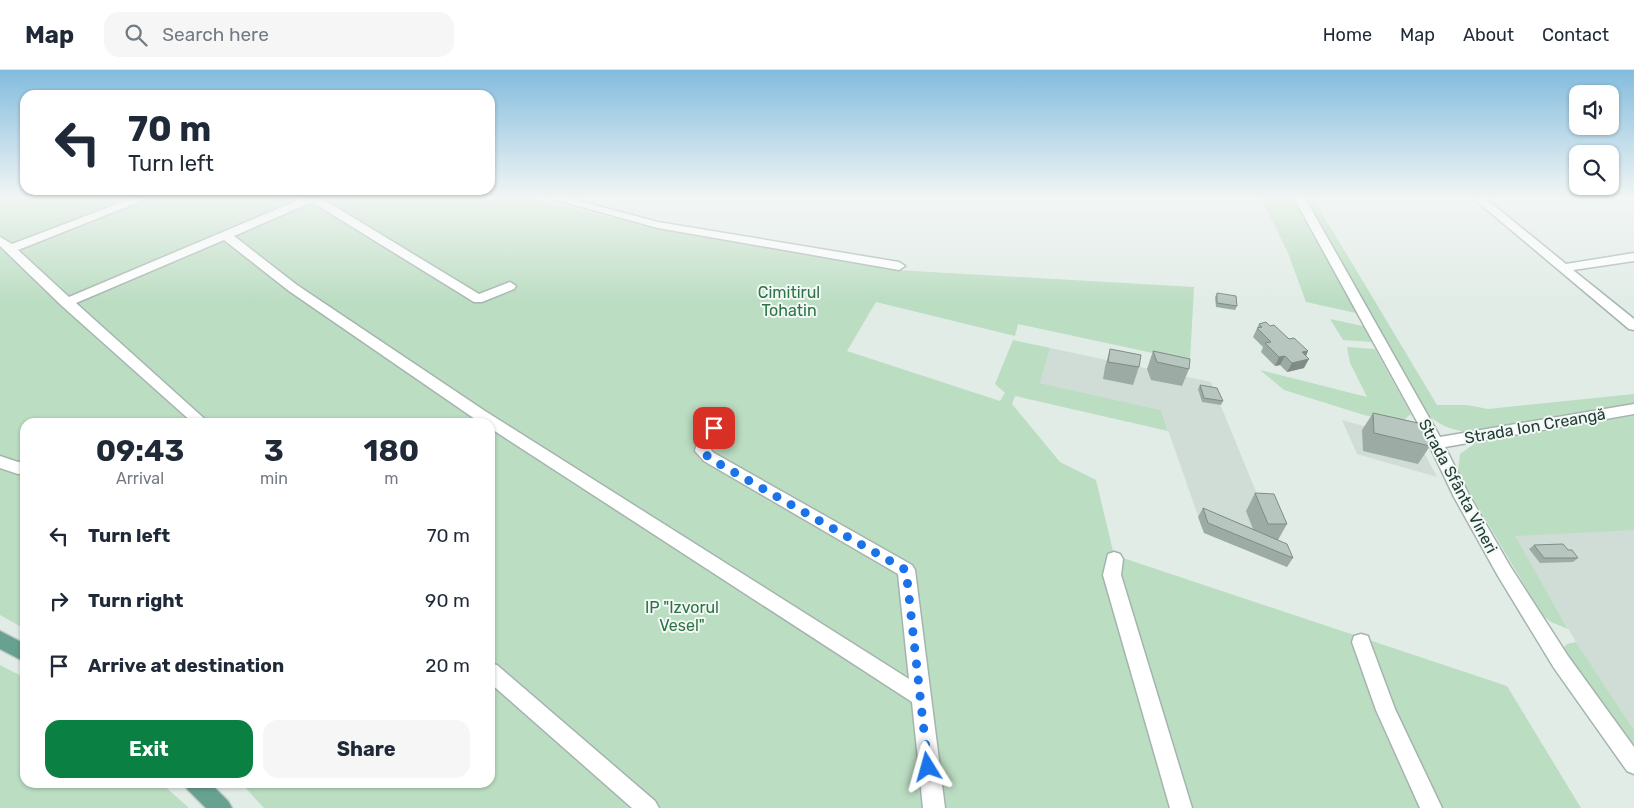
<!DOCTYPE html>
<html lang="en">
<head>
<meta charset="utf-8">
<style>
	:root { --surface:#fff; --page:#f6f6f7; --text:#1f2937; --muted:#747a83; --line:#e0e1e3; --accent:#0b8043 }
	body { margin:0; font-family:Rubik,sans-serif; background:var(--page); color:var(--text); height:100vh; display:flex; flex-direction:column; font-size:19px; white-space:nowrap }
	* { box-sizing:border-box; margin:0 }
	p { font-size:16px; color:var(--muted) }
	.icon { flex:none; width:28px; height:28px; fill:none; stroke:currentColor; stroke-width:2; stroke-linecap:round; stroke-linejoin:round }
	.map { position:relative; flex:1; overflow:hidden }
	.panel { position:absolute; left:20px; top:348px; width:475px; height:370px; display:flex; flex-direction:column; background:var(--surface); border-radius:15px; box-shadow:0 1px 4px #0004 }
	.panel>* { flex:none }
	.top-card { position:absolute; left:20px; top:20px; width:475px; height:105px; border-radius:15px; box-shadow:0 1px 4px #0004; background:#fff; color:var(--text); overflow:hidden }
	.fabs { position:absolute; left:1569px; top:15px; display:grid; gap:10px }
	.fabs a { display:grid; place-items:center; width:50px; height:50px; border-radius:10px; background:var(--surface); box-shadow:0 1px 4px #0004; font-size:25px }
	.pin { position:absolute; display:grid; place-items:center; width:42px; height:42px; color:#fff; margin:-21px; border-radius:10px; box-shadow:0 2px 8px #0006 }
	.me { position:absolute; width:55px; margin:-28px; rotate:352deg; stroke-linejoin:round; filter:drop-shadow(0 0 4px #0008) }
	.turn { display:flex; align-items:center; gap:18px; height:105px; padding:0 25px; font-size:22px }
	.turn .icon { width:65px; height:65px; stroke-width:2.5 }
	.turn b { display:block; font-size:35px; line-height:42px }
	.eta { display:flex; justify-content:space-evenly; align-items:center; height:85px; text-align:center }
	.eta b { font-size:30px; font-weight:700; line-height:35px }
	.primary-button { display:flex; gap:10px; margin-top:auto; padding:10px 25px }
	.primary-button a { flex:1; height:58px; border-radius:15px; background:var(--accent); color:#fff; font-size:20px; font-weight:700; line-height:58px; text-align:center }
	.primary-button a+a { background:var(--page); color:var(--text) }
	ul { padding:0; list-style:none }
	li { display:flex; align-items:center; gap:15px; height:65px; padding:0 25px }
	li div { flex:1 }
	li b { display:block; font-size:19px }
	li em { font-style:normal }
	header { display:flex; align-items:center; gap:30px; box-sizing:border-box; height:70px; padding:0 25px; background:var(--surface); border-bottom:1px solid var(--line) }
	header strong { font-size:24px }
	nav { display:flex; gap:28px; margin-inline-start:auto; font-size:18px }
	.search { width:350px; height:45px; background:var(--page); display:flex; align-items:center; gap:12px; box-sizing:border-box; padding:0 18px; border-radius:15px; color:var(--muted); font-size:19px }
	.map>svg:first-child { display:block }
</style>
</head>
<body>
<header>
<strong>Map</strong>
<div class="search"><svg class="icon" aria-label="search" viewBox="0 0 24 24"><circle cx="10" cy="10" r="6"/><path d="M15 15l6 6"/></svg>Search here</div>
<nav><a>Home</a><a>Map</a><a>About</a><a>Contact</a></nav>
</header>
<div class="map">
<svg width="1634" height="738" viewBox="0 0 1634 738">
	<rect width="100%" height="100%" fill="#e2ece7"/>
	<!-- built -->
	<path fill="#d0dcd6" d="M1050,278L1211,312L1287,497L1204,463L1161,340L1040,313Z
		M1342,350L1418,371L1437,407L1357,384Z
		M1634,351V660L1576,572L1469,389Z"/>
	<!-- green -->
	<path fill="#bbddc2" d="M0,128H528L643,155L896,200L1194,217L1190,291L1018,254L1015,266L876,232L847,281L1000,331L1005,323L995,314L1013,270L1050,278L1040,313L1161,340L1168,361L1015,326L1012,334L1060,392L1096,410L1114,485L1507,616L1581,738H264L241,713L490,712V352H25V559L0,545Z
		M1261,128H1292L1356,243L1306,232L1288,183Z
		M1305,128H1313L1437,335H1467L1488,339L1634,324V335L1466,362C1448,359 1438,354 1424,342Z
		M1330,249L1363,256L1372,272L1343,270Z
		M1347,277L1375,279L1411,344L1404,350L1392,351L1364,345L1284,320L1260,300L1367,327L1350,293Z
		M1634,345V460L1515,466L1568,559L1551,552L1542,545L1468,420L1458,401L1460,384L1474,374Z
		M1576,572L1634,660V678L1563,578L1567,574Z
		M0,595L25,608V712L161,713L189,738H0Z"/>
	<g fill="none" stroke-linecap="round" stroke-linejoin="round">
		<!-- minor casing -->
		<g stroke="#a5b4ae" stroke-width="3">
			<path id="minor" d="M133,128H149L18,180L69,227L303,128H321L479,224L510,212L516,216L514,219L482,232H474L312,132L234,166L297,215L485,341L909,609L898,504L704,391L695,381C698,369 705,351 719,355L721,359L712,372L711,380L714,383L912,495L915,500L945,738H923L912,632L490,358V352H481L475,349L289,221L224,170L76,233L208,352H192L62,236L0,176V167L12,174Z
				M549,128H568L658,152L899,192L905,196L899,200L658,158Z
				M1294,128H1305L1440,367L1634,334V344L1445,377L1469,425L1510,496L1568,586L1634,677V704L1627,701L1554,598L1498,506L1454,427L1425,366Z
				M1473,128H1485L1566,194L1634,183V191L1573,200L1634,249V260L1629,259Z
				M0,386L18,392L25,391V403L18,404L0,398Z
				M1114,482L1120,484L1123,489L1121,505L1192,738H1170L1103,505L1108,484Z
				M1361,564L1368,566L1370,572L1395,639L1442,738H1420L1376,640L1352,572L1354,566Z
				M490,593L497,595L655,731L659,738H632L490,613Z"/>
		</g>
		<!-- major casing -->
		<g stroke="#c1c9c6" stroke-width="3">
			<path id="major" d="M0,561L25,574V592L0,579Z
				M184,712H209L228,731L232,738H206L187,719Z"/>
		</g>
		<!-- minor -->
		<use href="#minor" fill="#fff" fill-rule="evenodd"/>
		<!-- major -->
		<use href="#major" fill="#67a18f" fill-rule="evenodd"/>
	</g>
	<!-- wall -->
	<path fill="#9daba5" d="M1217,223L1237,236L1235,240L1216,237L1215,227Z
		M1259,254L1270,256L1308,281L1306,286L1304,298L1287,302L1280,295L1275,296L1261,282L1263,277L1253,267Z
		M1110,279L1139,297L1133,315L1103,309L1105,297Z
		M1153,281L1189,299L1182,316L1151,310L1147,299Z
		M1200,315L1223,331L1221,335L1202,332L1198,319Z
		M1373,343L1430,376L1418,394L1363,381L1362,360Z
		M1255,423L1287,454L1278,470L1293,488L1287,497L1204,463L1198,447L1203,438L1253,459L1246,441Z
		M1534,475L1568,480L1578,488L1573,492L1540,493L1529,479Z"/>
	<!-- shaded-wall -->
	<path fill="#808b86" d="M1308,281L1304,290L1309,289L1304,298L1287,302L1292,293L1302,282Z
		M1285,286L1280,295L1275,296L1279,287Z"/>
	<!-- building -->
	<path fill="#b7c7c0" stroke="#808b86" d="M1217,223L1236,226L1237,236L1217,233Z
		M1266,252L1270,256L1274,255L1289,269L1294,268L1308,281L1302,282L1309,289L1292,293L1285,286L1279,287L1265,273L1271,272L1257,258L1262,257L1259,254Z
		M1110,279L1141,285L1139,297L1108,292Z
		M1153,281L1190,289L1189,299L1157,292Z
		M1200,315L1217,318L1223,331L1204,328Z
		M1373,343L1427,355L1430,376L1374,363Z
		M1255,423L1274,424L1287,454H1268Z
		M1203,438L1287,474L1293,488L1208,453Z
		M1563,474L1568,480H1572L1578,488H1544L1534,475Z"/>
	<!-- sky -->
	<linearGradient id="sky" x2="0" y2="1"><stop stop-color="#83bcde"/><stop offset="0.55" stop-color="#f2f6f4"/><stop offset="1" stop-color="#f2f6f4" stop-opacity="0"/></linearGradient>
	<rect width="1634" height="232" fill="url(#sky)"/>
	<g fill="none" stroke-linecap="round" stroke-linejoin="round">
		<!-- route -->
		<path stroke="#1a73e8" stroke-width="9" stroke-dasharray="0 16.2" d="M714,358L705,371L703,381L709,388L906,500L928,697"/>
	</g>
	<g text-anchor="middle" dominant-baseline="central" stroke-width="4" stroke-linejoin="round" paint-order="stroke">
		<!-- park labels -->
		<g font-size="16" fill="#2d7344" stroke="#f2f8f5">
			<text x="789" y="222">Cimitirul<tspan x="789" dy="18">Tohatin</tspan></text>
			<text x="682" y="537">IP "Izvorul<tspan x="682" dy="18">Vesel"</tspan></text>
		</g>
		<!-- street labels -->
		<g font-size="16" fill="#223d34" stroke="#f2f8f5">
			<text transform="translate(1535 356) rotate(-10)">Strada Ion Creangă</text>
			<text transform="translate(1458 416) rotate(62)">Strada Sfânta Vineri</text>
		</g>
	</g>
</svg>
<div class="fabs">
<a><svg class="icon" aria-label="sound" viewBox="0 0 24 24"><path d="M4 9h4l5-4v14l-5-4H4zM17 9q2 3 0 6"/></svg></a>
<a><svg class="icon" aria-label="search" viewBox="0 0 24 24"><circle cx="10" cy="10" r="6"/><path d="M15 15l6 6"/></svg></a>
</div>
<div class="pin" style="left:714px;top:358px;background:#d93025"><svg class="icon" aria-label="arrive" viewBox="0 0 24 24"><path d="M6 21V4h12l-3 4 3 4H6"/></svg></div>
<svg class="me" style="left:928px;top:697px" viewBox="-20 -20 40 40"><path d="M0-17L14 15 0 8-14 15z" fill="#1a73e8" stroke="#fff" stroke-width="4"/></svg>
<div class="top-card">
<div class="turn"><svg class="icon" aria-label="left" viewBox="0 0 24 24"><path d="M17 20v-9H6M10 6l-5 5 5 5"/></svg><div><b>70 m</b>Turn left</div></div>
</div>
<section class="panel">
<div class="eta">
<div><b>09:43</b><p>Arrival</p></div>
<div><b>3</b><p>min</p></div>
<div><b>180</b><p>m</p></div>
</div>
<ul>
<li><svg class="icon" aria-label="left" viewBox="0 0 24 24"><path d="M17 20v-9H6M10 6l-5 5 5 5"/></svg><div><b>Turn left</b></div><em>70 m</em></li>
<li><svg class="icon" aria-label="right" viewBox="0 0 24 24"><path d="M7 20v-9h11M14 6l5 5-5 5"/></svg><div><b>Turn right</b></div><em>90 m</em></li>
<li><svg class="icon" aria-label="arrive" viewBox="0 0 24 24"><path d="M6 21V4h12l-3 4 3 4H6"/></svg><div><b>Arrive at destination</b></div><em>20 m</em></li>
</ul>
<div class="primary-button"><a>Exit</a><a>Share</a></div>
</section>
</div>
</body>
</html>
